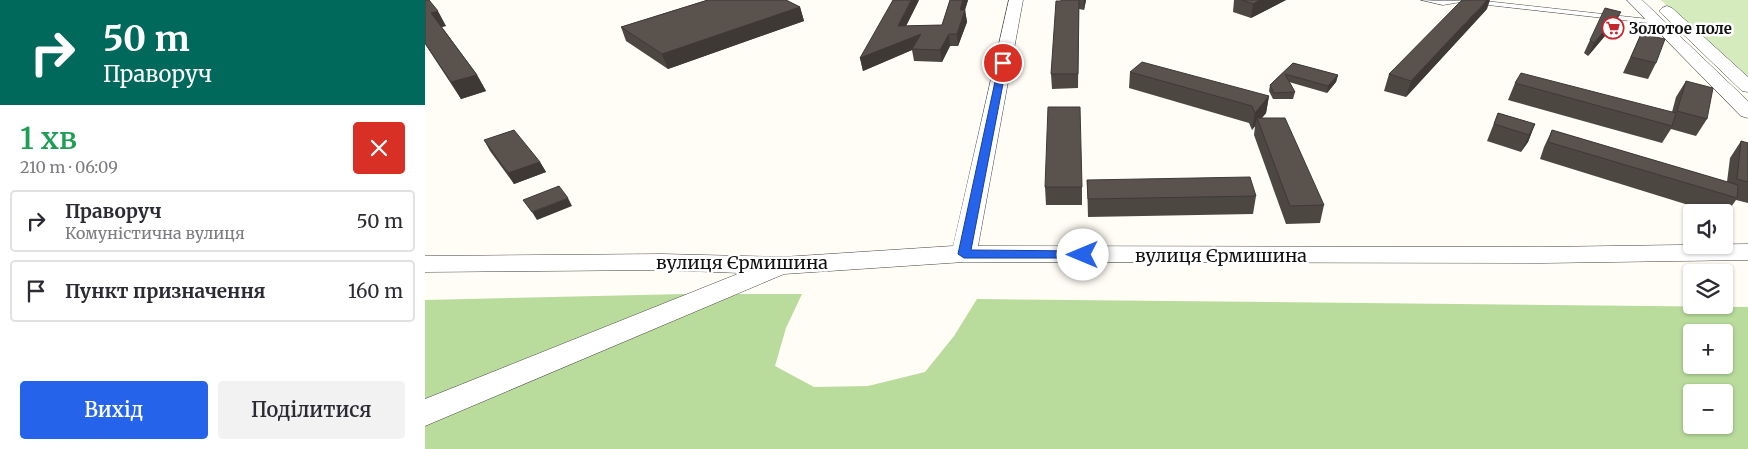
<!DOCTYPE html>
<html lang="uk">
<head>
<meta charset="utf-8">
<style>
	:root { --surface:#fff; --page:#f2f2f3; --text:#2b2b33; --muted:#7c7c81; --line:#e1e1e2; --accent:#2563eb }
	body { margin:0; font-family:Merriweather,serif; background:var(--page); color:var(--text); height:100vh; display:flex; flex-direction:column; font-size:19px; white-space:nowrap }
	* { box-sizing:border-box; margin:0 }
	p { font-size:16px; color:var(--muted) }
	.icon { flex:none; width:28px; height:28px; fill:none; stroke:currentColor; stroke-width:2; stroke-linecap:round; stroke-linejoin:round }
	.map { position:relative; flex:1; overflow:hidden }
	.drawer { display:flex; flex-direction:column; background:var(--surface); width:425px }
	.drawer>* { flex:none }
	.banner { background:#00695c; color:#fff; overflow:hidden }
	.fabs { position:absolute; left:1258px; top:204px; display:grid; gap:10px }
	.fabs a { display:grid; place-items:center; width:50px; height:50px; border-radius:5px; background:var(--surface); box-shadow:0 1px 4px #0004; font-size:25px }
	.pin { position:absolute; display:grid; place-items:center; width:42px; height:42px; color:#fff; margin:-21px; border:2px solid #fff; border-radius:50%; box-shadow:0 1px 5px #0007 }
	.me { position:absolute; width:55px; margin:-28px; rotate:270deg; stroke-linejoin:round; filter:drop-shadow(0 0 4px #0008) }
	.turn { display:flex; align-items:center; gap:18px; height:105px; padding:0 20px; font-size:22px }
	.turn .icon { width:65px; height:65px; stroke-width:2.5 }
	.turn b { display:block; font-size:35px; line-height:42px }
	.round { display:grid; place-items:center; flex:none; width:52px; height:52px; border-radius:5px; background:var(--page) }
	.headline { display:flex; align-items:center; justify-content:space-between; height:85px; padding:0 20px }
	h1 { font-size:30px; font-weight:600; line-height:38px; color:#1e9e55 }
	.action { display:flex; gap:10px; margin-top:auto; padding:10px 20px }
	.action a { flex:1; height:58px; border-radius:5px; background:var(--accent); color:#fff; font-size:20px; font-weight:600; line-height:58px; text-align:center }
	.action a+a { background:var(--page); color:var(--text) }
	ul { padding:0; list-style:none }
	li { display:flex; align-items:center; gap:15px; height:62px; margin:0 10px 8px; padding:0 10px; border:2px solid var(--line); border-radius:5px }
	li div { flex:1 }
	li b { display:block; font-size:19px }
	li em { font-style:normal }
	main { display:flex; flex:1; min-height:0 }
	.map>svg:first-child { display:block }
</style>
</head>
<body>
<main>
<section class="drawer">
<div class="banner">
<div class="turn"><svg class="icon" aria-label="right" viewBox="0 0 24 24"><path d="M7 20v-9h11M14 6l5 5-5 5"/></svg><div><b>50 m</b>Праворуч</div></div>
</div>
<div class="headline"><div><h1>1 хв</h1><p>210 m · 06:09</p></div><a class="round" style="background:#d93025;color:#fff"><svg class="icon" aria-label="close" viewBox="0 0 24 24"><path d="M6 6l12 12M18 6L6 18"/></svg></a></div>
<ul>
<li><svg class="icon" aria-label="right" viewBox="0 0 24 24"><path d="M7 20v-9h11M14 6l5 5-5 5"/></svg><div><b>Праворуч</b><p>Комуністична вулиця</p></div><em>50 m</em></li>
<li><svg class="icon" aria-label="arrive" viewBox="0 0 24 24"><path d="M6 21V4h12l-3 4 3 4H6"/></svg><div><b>Пункт призначення</b></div><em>160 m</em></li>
</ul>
<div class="action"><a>Вихід</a><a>Поділитися</a></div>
</section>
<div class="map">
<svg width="1323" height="449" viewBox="0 0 1323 449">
	<rect width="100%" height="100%" fill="#fffdf5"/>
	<!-- green -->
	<path fill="#d5ebbd" d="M1236,0H1323V80Z"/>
	<!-- forest -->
	<path fill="#b9dc9c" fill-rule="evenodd" d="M260,294H377L361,328L350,366L389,387L443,386L500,372L529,336L552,299L1323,307V449H0V300ZM1266,332H1299V365H1266ZM1266,392H1299V425H1266Z"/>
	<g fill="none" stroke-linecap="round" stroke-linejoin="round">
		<!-- service casing -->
		<g stroke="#444" stroke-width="1">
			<path id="service" d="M996,0L1018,1L1051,0L1232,20L1235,22L1232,24L1036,2L1018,5Z"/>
		</g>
		<!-- tertiary casing -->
		<g stroke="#444" stroke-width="1">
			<path id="tertiary" d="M584,0H598L553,246L1118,247L1323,244V260L1118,263L539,262L359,274L0,426V399L315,273L237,270L0,272V256L237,254L358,257L528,246Z
				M1202,0H1217L1323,101V118L1316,116Z
				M1242,6L1247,8L1323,77V92L1317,91L1237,14L1234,11L1237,8Z"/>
		</g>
		<!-- service -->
		<use href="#service" fill="#fff" fill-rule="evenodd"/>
		<!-- tertiary -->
		<use href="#tertiary" fill="#fff" fill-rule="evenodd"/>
	</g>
	<!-- wall -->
	<path fill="#4d4742" d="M0,0L21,26L17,27L52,75L61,91L36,99L0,44Z
		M281,0H361L375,7L379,21L243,69L201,41L196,27L282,0Z
		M494,0L481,26L517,25L525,0H543L540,10L542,22L533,46H525L517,62L489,61L487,50L438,71L435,58Z
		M636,0H661L659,10L654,9L653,88L627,89L626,74Z
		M809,0H861L826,18L808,12Z
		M1062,9L981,97L959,91L964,74Z
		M1190,24L1163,56L1159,53L1165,40Z
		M1216,34L1231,63L1223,79L1198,73Z
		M868,63L913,75L911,82L902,93L864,82L870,92L868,99H848L844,91L845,85Z
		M705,72L844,96L841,113L837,118L899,205L895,223L861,224L829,135L830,126L827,130L824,123L704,88Z
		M1261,81L1282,119L1271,136L1246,129L1237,143L1083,100L1090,83L1247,112L1251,97Z
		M1073,113L1110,124L1103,142L1096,152L1062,141Z
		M1127,130L1302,182L1305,158L1316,141L1323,143V203L1311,200L1299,217V212H1286L1115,159L1119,147Z
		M59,140L115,162L121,172L89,184L65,151Z
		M662,180L831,196L828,214L663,217Z
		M620,187H657V205H621Z"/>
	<!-- shaded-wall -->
	<path fill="#3f3936" d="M486,0H494L475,38L473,26Z
		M538,0H543L538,16L540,10L542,22L533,46L532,34L535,10Z
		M659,0H661L659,10Z
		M835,0H861L826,18L828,4Z
		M1062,0H1065L1062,9L981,97L986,81Z
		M375,7L379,21L243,69L237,54Z
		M13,11L21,26L15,27L6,13Z
		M1196,12L1190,24L1163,56L1169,43Z
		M496,34L487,49V50L438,71L435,58Z
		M524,34L525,46L517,62L515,50Z
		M52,75L61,91L36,99L26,82Z
		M913,75L911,82L902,93L903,86Z
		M844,96L841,113L833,122L832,118L830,126L827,130L830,113Z
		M1110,124L1103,142L1096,152L1104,135Z
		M115,162L121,172L89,184L83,173Z
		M143,198L147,206L112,220L107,212Z"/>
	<!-- building -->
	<path fill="#5a524d" stroke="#3f3936" d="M0,0H4L13,11L6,13L52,75L26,82L0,43Z
		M283,0H361L375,7L237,54L196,27Z
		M468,0H486L473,26L517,25L525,0H538L535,10H540L532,34H524L515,50L487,49L496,34L435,58Z
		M636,0H654L653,74H626L631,1H636Z
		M817,0H835L828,4Z
		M1037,0H1062L986,81L964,74Z
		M1180,8L1196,12L1169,43L1165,40Z
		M1216,34L1240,39L1231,63L1206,57Z
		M717,62L844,96L830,113L827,106L705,72Z
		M868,63L913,75L903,86L860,74L870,92L849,93L845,85Z
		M1096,73L1251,113L1247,126L1090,83Z
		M1261,81L1288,88L1282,119L1252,111Z
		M623,107H655L657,187H620Z
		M1073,113L1110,124L1104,135L1069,124Z
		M832,118H860L899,205L865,206Z
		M89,130L115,162L83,173L59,140Z
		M1127,130L1313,185L1312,198L1123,142Z
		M1316,141L1323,143V182L1312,179Z
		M825,177L831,196L663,199L662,180Z
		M134,186L143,198L107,212L98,200Z"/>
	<!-- route -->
	<path fill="#2563eb" stroke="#184099" d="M578,60L582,63L546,250L658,251L663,252L664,255L663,258H539L533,254L574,63Z"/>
	<!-- icons -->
	<defs>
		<g id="supermarket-ring" transform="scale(1.125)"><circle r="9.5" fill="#fff" stroke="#c4262e" stroke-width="1.5"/><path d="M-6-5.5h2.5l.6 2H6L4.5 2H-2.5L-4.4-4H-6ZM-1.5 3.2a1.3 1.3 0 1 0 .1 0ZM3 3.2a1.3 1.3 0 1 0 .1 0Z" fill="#c4262e"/></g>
	</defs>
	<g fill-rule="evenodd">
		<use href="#supermarket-ring" x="1188" y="28"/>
	</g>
	<g text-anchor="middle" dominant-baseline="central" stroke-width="5" stroke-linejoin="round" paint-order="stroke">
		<!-- far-poi labels -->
		<g font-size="15" font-weight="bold" fill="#111" stroke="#fff" text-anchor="start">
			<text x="1204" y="28">Золотое поле</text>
		</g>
		<!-- street labels -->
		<g font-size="18" fill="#111" stroke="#fff">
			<text x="796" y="255">вулиця Єрмишина</text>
			<text x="317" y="262">вулиця Єрмишина</text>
		</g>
	</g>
</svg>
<div class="fabs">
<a><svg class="icon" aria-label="sound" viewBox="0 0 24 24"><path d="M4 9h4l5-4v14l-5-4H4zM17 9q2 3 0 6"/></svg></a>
<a><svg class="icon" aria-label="layers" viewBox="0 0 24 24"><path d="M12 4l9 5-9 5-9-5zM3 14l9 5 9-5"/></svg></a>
<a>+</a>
<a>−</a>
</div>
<div class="pin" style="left:578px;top:63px;background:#d93025"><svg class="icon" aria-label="arrive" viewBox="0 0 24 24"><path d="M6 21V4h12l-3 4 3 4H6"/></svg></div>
<svg class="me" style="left:658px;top:255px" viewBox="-20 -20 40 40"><circle r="19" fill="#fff"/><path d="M0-13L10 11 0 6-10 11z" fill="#2563eb"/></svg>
</div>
</main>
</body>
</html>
